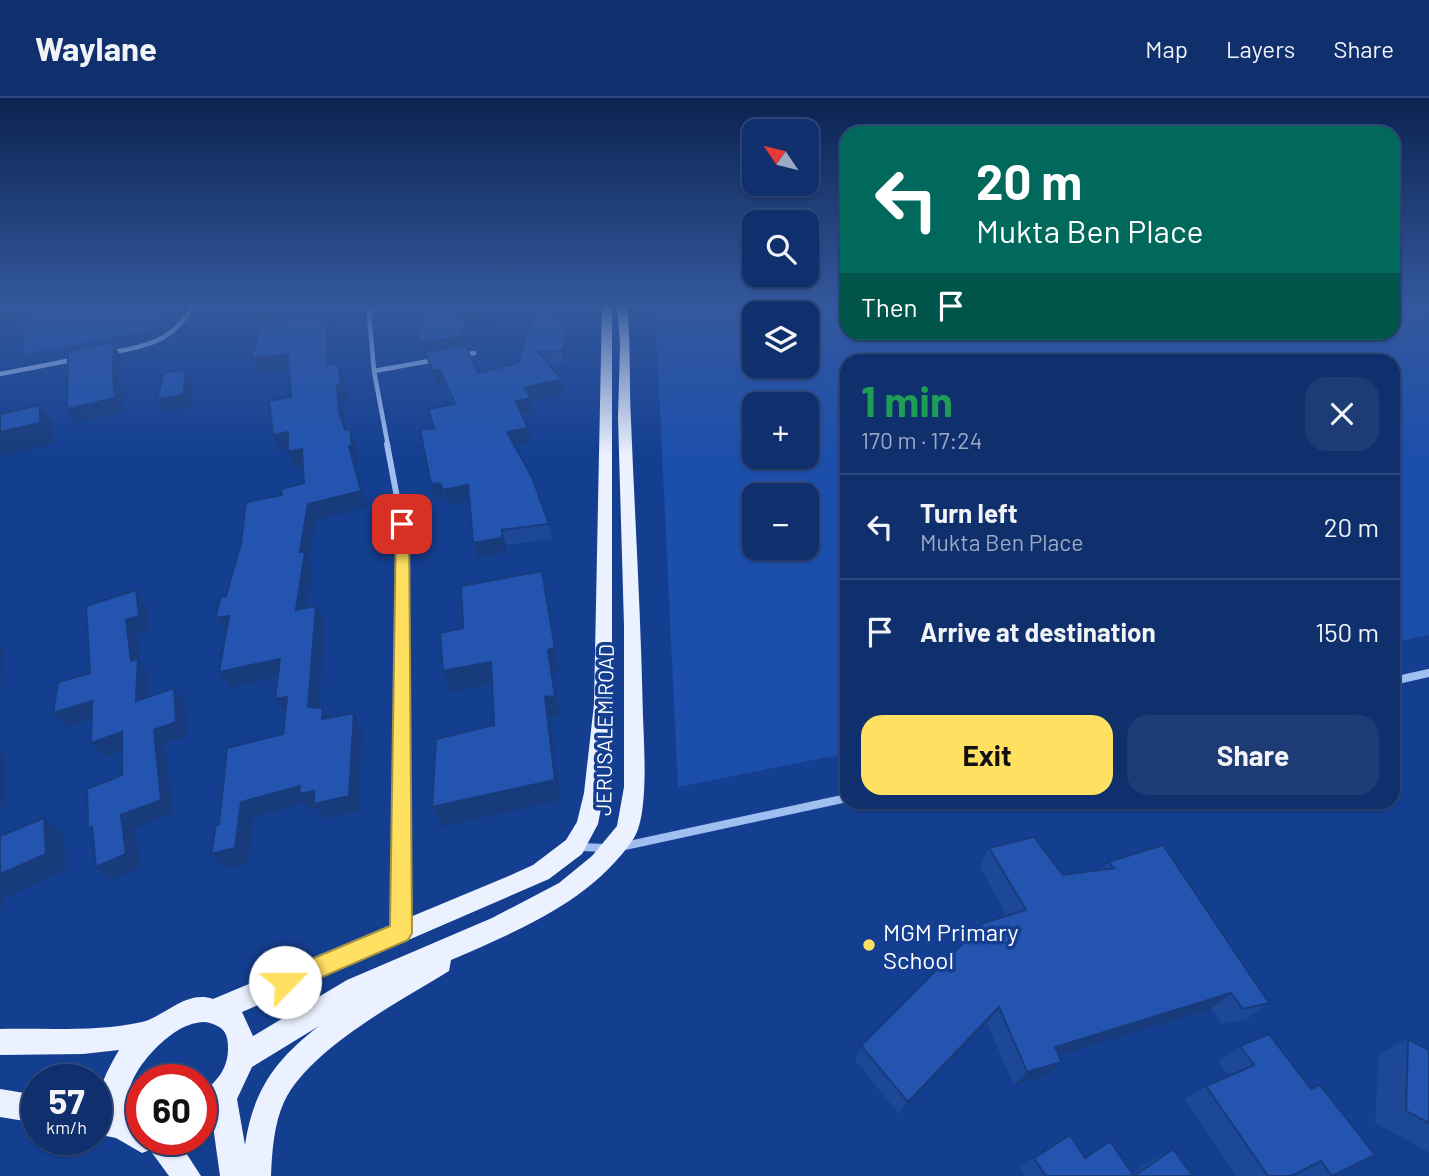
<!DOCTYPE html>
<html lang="en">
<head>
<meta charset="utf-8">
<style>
	:root { --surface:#0f2f6d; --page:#1d3b75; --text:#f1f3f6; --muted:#9ba9c2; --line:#2f4a80; --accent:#ffe061 }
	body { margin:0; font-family:Barlow,sans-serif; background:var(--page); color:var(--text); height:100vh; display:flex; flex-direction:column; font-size:26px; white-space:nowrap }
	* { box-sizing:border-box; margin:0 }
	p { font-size:23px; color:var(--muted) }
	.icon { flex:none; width:38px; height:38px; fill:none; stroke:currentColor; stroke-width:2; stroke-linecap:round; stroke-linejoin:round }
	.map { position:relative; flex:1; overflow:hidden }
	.panel { position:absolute; left:840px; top:256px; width:560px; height:455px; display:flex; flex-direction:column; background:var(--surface); border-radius:21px; box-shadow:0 2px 5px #0004,0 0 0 2px var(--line) }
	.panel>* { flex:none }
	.top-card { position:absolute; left:840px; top:28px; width:560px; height:214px; border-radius:21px; box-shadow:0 2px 5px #0004,0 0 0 2px var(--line); background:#00695c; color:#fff; overflow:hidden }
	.needle { width:46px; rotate:305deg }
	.buttons { position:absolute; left:742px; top:21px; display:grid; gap:14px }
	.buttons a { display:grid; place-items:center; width:77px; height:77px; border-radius:14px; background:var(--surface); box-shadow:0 2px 5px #0004,0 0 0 2px var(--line); font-size:35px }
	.speed { position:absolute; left:21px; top:966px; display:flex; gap:14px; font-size:35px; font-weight:700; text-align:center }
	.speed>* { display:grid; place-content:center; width:91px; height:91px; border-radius:50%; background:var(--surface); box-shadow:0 2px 5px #0004,0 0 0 2px var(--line); line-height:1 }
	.speed small { font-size:18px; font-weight:400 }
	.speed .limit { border:10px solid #d22; background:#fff; color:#111 }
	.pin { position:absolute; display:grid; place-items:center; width:60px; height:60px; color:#fff; margin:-30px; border-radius:14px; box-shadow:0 4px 10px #0006 }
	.me { position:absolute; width:77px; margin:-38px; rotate:67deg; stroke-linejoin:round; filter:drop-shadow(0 0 5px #0008) }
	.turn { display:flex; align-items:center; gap:24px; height:147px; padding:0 21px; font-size:32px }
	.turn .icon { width:91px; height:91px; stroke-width:2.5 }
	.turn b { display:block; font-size:49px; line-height:60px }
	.then { display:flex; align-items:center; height:66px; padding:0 21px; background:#0003; gap:14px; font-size:26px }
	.round { display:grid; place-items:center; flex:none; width:74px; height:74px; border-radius:21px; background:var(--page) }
	.overview { display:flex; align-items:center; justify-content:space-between; height:119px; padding:0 21px }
	h1 { font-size:42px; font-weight:700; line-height:52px; color:#1e9e55 }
	.cta { display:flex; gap:14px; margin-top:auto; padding:14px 21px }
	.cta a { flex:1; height:80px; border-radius:21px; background:var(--accent); color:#111; font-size:28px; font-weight:700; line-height:80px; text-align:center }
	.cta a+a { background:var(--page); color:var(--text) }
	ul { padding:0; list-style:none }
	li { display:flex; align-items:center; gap:21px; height:105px; padding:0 21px; border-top:2px solid var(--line) }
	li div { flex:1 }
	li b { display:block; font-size:26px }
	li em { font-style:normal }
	header { display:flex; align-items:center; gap:42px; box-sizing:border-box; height:98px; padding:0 35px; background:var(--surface); border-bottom:2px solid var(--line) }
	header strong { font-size:33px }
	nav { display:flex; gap:38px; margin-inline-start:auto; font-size:24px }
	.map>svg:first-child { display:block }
</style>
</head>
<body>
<header>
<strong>Waylane</strong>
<nav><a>Map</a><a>Layers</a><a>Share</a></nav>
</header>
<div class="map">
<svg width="1429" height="1078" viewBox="0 0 1429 1078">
	<rect width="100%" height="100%" fill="#143f91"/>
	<!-- green -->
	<path fill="#1c4fab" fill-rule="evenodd" d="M30,206H164L167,229L22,256Z
		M655,206H847V234H1393V206H1429V537L1393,544V262H847V655L678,689ZM754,215H807V268H754ZM754,306H807V359H754ZM754,397H807V450H754Z"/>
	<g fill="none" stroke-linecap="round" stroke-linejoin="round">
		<!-- minor-far3 -->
		<path stroke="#a1bef1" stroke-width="4.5" d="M377,206L369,216L374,273L388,348
			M109,255C151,247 171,244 195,206
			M460,258L474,255
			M374,273L435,262
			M0,276L77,261"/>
		<!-- minor-far2 -->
		<path stroke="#a1bef1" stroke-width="6" d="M387,346L402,426V531"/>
		<!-- minor-far1 -->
		<path stroke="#a1bef1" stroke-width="8" d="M1393,583L1429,575
			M578,749L608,750
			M620,749L847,700
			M401,769L402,529"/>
		<!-- minor -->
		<path stroke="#a1bef1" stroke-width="10" d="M401,832V767"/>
		<!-- primary -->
		<path fill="#ebf1ff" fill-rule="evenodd" d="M602,206H612V606L604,695L598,726L582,756L549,781L242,914L253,938L347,882L492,820L559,785L592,758L617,728L624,689V528L618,319L620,247L617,206H627C631,245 629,283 631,323C635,422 641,520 643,619C644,648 649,716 634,740C591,804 519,832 451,862L449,873C400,903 309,951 284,1004C274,1026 272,1053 271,1078H220L213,1028L201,1035C201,1025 199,1012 201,1003C206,986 227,981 228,952C228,945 228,938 223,932C219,928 210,924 204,924C183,925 167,939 154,952C135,972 114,1005 142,1024V1041H177L201,1078H169L150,1052L142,1055L116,1040L96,1036V1008L101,1009C96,990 110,968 119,952L83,956L0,957V931C46,930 97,934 142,924C166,918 186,892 213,901L511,777L533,767L566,742L577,724L584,695L594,606ZM319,928C276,961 253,992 245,1047L237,1001L252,969Z
			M0,991L37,997V1025L0,1019Z"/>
	</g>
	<!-- wall -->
	<path fill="#1d4897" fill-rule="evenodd" d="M431,206H564L565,211L558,215L567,234L568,247L564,266H550L562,281L564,295L531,303L533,314L522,317L531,344L515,348L549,426L552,441L506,447V455L478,460L469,402L447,407L445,400L435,401L431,386L434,330L452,306L444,286L437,287L426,259H425L417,238L413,225L421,224ZM490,219L532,221L518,265L478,275L464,244H470L467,229L492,225Z
		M989,750L1063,777L1102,772L1108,764L1269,905L1247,921L1222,926L1211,911L1059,957L1062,964L1048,978L1014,987L987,925L899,1016L855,962L861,948L1007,818L980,769Z
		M1408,941L1429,952V1054L1375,1025L1379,956Z
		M1240,948L1311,991L1375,1057L1331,1078H1296L1295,1076L1291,1078H1236L1185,1001L1206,988L1229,978L1218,963Z
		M1110,1043L1132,1075L1152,1062L1173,1051L1193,1078H1025L1020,1070L1034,1060L1085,1059Z"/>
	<!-- shaded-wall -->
	<path fill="#183b7b" d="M5,206H16L15,223L0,225V208Z
		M273,206H314L256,225L251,213Z
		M550,206H564L565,211L552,218Z
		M489,212L492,225L465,229L462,216Z
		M328,217L333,231L332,281L327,267Z
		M467,230L470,244H464L466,252L425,254L426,259H425L421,245L461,231Z
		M567,234L568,247L564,266L562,253Z
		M113,244L120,257L122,280H119L123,313L76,325L67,311L112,267Z
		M288,256L294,271L258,275L251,260Z
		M338,265L343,279L347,301L343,303L345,328L351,347L339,313L337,288Z
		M186,271L193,284L190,310L165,314L157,301Z
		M440,272L444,286L437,287L433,273Z
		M562,281L564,295L531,303L533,314L519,317L516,303L524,290Z
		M40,307L54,327V345L0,358V334Z
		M528,330L531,344L510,349L507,334Z
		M350,331L356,346L358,363L355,364L367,409L316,422L309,462L313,470L305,528L296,512L300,454L308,406L349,348Z
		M288,334L295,350L280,353L273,337Z
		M302,351L309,367L295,369L288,354Z
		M440,385L445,400L435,401L431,386Z
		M468,387L472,402L447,407L443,392Z
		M502,432L506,447V455L478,460L473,445Z
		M542,473L559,572L553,573L560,618L550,620L560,702L442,729L432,709L545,599Z
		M136,492L146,507L150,532L137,536L141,565L149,575L148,617L136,603L126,522Z
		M316,508L325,524L318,625L308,609Z
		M229,518L227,536L216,520Z
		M0,547L3,550L0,607Z
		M280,561L289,577L230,590L219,574Z
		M491,564L497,585L451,594L443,573Z
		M174,590L185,604L187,638L165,645L173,715L135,730L141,769L111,782L96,769L121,717L154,632Z
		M287,599L285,617L275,601Z
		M92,603L105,617L67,629L53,615Z
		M323,610L332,626L322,621Z
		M354,615L362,631L359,713L324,721L317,710L310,712L305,705L254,719L248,765L225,771L211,756L241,704L300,688Z
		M122,634L134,648L105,659L91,645Z
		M0,650L6,656V707L0,709Z
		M44,720L64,737L66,772L4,800L0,816V776Z
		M1231,895L1211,911L1041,963L1055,949Z
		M999,909L987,925L899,1016L908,1004Z
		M1062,964L1048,978L1014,987L1027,974Z"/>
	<!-- building -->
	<path fill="#2254b0" stroke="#183b7b" stroke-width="2" d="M253,206H273L251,213Z
		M424,206H487L489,212L462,216L467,230L461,231L463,238L421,245L413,225L421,224Z
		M492,206H553L567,234L562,253H538L562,281L524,290L531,300L516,303L528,330L507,334L532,379L549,426L502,432V440L473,445L468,387L443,392L440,385L431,386L420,332L434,330L428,311L455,306L440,272L433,273L425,254L465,247L478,275L518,265L536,209Z
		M328,217L327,267L338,265L341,286L337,288L339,313L345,332L350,331L352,348H349L361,393L308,406L300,454H305L296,512L316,508L308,609L323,610L322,621L354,615L349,698L314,706V693L299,696L300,688L241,704L235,750L211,756L216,727L219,726L227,650L283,636L287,599L275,601L280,561L219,574L229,518L216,520L220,499L226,498L241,445L246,404L282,397L281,391L304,385L302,351L288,354V334L273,337L269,303L291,299L288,256L251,260L263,224Z
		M113,244L114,267H112L115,300L67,311L68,253Z
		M186,271L183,297L157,301L164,275Z
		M40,307V325L0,334V316Z
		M542,473L555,550L548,552L555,598L545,599L555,682L432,709L436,641L494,627L491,564L443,573L440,535L463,530L461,488Z
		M136,492L139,518L126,522L131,563L138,561L136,603L174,590L176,624L154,632L161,702L121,717L126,756L96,769L92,729L88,730L87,691L122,677V634L91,645L92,603L53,615L58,584L90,575L86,508Z
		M44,720L46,756L0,776V738Z
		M1034,739L1063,777L1114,770L1108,764L1163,747L1269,905L1243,911L1231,895L1055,949L1062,964L1027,974L999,909L908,1004L861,948L983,825L1026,812L989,750Z
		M1269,936L1311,991L1320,987L1375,1057L1332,1078L1321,1063L1291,1078H1268L1206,988L1254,967L1240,948Z
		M1408,941L1429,952V1025L1406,1013Z
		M1070,1037L1085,1060L1110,1043L1134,1078L1173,1051L1193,1078H1046L1034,1060Z"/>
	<!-- sky -->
	<linearGradient id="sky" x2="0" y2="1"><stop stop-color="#0b2350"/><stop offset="0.58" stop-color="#34589d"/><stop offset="1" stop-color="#34589d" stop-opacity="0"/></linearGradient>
	<rect width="1429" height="357" fill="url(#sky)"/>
	<!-- route -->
	<path fill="#ffe061" stroke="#a6923f" stroke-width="2" d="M402,421L409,426L412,835L408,842L285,895L276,892L273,884L276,876L390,828L396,426Z"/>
	<!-- markers -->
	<circle fill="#ffe061" stroke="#143f91" stroke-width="2.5" cx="869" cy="847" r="7"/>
	<g text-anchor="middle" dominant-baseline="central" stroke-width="7" stroke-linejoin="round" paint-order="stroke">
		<!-- street labels -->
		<g font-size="21" fill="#fff" stroke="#143f91">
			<text transform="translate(604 632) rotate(-89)">JERUSALEM ROAD</text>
		</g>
		<!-- near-poi labels -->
		<g font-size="24" fill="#fff" stroke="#143f91" text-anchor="start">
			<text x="883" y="833">MGM Primary<tspan x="883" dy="28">School</tspan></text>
		</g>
	</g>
</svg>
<div class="buttons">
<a><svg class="needle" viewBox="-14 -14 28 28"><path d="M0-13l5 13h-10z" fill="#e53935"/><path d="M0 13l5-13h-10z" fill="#9ba9c2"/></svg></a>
<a><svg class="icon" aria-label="search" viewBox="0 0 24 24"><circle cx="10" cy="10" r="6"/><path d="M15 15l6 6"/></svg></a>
<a><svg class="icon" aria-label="layers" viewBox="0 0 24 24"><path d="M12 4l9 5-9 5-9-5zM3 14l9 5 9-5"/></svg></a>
<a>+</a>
<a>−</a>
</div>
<div class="speed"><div>57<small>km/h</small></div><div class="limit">60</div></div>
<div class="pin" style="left:402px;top:426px;background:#d93025"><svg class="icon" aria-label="arrive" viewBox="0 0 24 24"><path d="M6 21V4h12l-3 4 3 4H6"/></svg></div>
<svg class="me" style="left:285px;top:884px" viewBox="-20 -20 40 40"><circle r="19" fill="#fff"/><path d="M0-13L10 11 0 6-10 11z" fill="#ffe061"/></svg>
<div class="top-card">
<div class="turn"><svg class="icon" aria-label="left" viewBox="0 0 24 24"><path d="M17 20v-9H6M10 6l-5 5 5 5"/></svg><div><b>20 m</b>Mukta Ben Place</div></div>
<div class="then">Then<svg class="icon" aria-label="arrive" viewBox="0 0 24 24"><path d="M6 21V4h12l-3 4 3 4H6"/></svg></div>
</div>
<section class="panel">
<div class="overview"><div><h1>1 min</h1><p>170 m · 17:24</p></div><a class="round"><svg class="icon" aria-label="close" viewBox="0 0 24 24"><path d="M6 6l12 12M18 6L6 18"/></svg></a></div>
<ul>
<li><svg class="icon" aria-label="left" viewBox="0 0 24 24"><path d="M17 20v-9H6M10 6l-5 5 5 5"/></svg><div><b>Turn left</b><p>Mukta Ben Place</p></div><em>20 m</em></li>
<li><svg class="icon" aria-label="arrive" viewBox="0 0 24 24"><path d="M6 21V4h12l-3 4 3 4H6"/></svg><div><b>Arrive at destination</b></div><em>150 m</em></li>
</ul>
<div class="cta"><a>Exit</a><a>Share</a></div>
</section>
</div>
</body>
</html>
